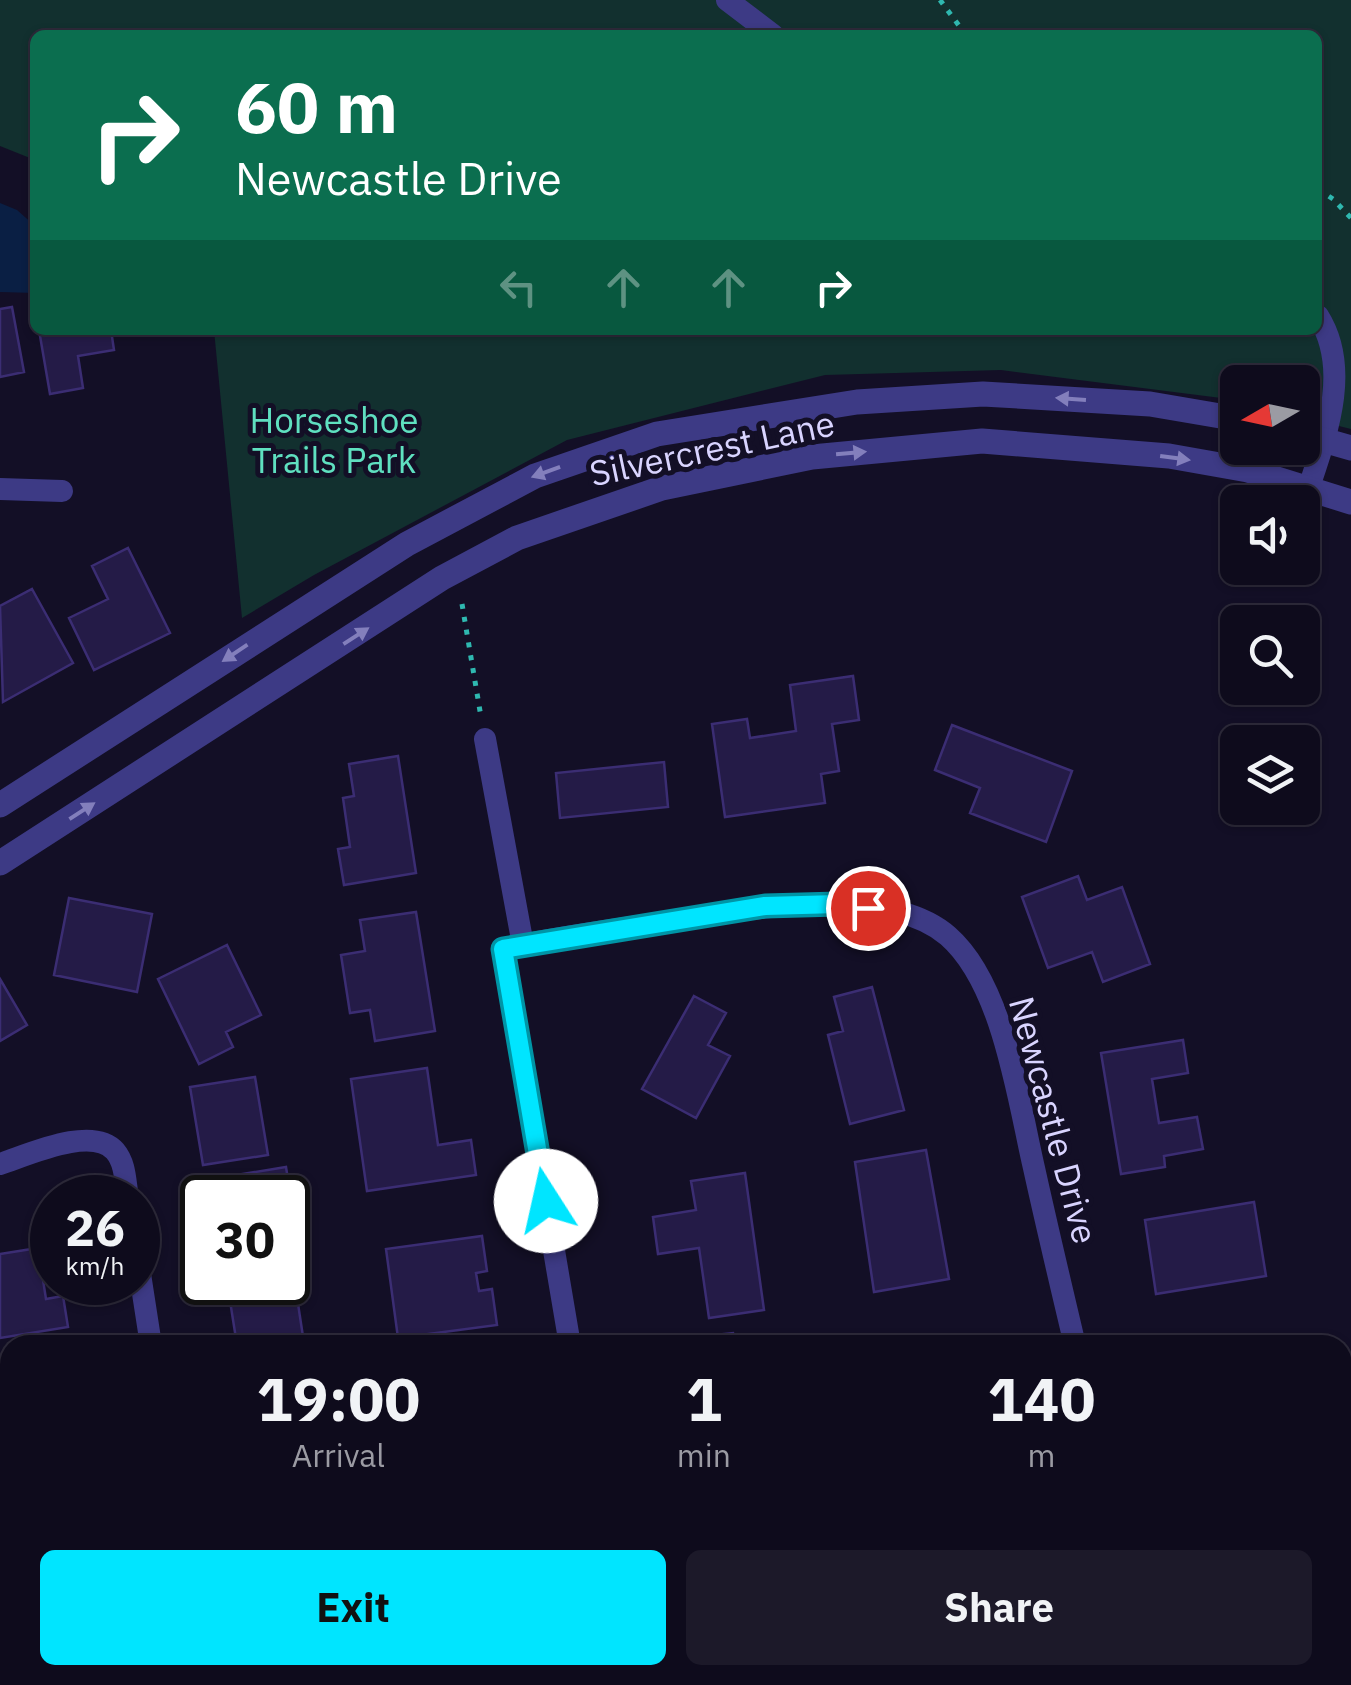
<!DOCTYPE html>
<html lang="en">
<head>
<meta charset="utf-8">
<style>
	:root { --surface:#0e0b1c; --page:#1c1929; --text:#f1f3f6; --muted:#9b9ba3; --line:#2e2b3b; --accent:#00e5ff }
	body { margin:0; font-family:"IBM Plex Sans",sans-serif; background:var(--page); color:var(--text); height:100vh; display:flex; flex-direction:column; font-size:38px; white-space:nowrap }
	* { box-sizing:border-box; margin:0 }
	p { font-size:32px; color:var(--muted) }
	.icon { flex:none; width:55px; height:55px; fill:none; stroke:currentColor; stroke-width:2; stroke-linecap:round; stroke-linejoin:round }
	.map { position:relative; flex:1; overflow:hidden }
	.sheet { position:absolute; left:0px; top:1335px; width:1352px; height:350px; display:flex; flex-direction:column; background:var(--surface); border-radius:30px 30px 0 0; box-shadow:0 2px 8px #0004,0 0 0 2px var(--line) }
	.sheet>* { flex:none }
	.banner { position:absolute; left:30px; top:30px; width:1292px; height:305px; border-radius:15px; box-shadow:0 2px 8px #0004,0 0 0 2px var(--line); background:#0b6e4f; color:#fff; overflow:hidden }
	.needle { width:65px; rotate:261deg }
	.tools { position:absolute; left:1220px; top:365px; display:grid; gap:20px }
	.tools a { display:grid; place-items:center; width:100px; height:100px; border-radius:15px; background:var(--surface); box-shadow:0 2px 8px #0004,0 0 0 2px var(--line); font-size:50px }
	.speed { position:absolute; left:30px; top:1175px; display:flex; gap:20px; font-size:50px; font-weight:700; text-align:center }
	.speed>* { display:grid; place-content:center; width:130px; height:130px; border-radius:50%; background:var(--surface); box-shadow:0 2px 8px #0004,0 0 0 2px var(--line); line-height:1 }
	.speed small { font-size:25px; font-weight:400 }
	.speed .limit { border:5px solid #111; border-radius:15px; background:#fff; color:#111 }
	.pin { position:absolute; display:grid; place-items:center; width:85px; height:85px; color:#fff; margin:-42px; border:5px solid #fff; border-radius:50%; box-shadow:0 2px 10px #0007 }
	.me { position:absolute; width:110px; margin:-55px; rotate:350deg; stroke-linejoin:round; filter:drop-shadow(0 0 8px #0008) }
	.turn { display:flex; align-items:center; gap:35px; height:210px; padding:0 40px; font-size:45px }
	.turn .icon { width:130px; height:130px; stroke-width:2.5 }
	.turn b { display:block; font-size:70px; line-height:85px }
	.lanes { display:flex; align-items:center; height:95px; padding:0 40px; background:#0003; justify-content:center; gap:50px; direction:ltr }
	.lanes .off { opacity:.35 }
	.eta { display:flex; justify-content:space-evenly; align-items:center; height:170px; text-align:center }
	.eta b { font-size:60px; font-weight:800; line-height:70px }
	.action { display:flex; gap:20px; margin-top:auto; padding:20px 40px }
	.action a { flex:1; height:115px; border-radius:15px; background:var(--accent); color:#111; font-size:40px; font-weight:800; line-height:115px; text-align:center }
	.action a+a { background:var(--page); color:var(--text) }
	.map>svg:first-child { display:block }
</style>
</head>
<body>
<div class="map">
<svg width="1351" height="1685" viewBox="0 0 1351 1685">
	<rect width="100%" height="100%" fill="#130f26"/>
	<!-- green -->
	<path fill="#12302f" d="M0,0H1351V429L1303,417L1302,382H1238L1237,400L1001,370L825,375L567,440L314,575L242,618L214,330H1318V35H35V160L0,146Z"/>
	<!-- water -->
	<path fill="#0a1f44" d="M0,203L17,210L35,226V293L0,292Z"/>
	<!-- building -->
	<path fill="#241b47" stroke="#3b2d73" stroke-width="2.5" d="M12,307L24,372L0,377V309Z
		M39,330H111L114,350L78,356L83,388L50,394Z
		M128,548L170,633L94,670L69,618L108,599L92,566Z
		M32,589L73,663L3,702L0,606Z
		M853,676L859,720L832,724L839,771L821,774L825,803L725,817L712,724L747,719L750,738L796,731L790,685Z
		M952,725L1072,771L1046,842L970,813L980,788L935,770Z
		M398,756L416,873L344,885L338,849L350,847L343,798L354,796L349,764Z
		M664,762L668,807L560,818L556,773Z
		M1078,876L1087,900L1122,887L1150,964L1103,982L1092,952L1048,968L1022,897Z
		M69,898L152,914L137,992L54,975Z
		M416,912L435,1031L375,1041L370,1010L350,1013L341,955L365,951L360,920Z
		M227,945L261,1015L226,1032L233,1047L199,1064L158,979Z
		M0,979L27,1025L0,1041Z
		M872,987L904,1110L850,1124L828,1035L843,1031L834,997Z
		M694,996L726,1013L708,1045L730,1056L696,1118L642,1089Z
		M1183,1040L1188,1073L1152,1079L1159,1123L1197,1117L1203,1149L1164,1156L1165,1167L1121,1174L1101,1053Z
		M427,1068L438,1145L471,1140L476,1175L367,1191L351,1079Z
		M255,1077L268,1155L203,1165L190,1087Z
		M926,1150L949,1279L874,1292L855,1162Z
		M286,1167L299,1248L288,1250V1198H215L212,1179Z
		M745,1173L764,1310L709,1318L699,1248L658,1254L653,1217L696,1210L691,1181Z
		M1254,1202L1266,1276L1156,1294L1145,1220Z
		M482,1236L487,1271L476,1273L479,1291L492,1289L497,1325L398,1338L386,1249Z
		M38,1248L46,1299L63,1296L68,1327L0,1338V1254Z
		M293,1271L304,1343L237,1345L227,1282H288V1272Z
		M733,1333L735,1345H685L684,1338Z
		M10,1357V1435L0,1359Z
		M262,1675H337L339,1685H264Z
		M976,1675H1044L1046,1685H977Z
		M1258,1675H1329L1331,1685H1237L1236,1679Z"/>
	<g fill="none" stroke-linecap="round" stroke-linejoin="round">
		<!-- path -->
		<path stroke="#2fb8b0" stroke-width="5" stroke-dasharray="5 8" stroke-linecap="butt" d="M940,0L966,35
			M1318,189L1333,199L1351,218
			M462,604L481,717"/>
		<!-- minor -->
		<path stroke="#3d3a85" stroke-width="22" d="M727,0L773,35
			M1309,487C1327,433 1351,368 1318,316
			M0,489L62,491
			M485,739L523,945
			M0,1164C28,1155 92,1125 115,1151C126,1164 125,1182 128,1198
			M138,1261L151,1345
			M570,1345L503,949C552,938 603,931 653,924C730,912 884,880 948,936C1003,984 1018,1099 1034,1168C1047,1227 1061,1286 1075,1345
			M1342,1542L1351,1541
			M625,1675L627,1685
			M1144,1675L1146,1685
			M170,1685L175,1675"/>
		<!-- tertiary -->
		<path stroke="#3d3a85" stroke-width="25" d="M1302,434L1351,448
			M0,805L407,544L535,476L657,434L857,402L983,394L1150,404L1238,419
			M0,863L442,578L517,538L662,488L812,457L982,441L1169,456L1248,470L1351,502"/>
	</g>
	<!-- one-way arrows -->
	<defs><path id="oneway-solid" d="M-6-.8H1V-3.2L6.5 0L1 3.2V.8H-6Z" transform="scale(2.5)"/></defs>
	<g fill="#837fbc">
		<use href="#oneway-solid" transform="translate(1071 399) rotate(-176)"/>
		<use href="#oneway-solid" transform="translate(851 453) rotate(-5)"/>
		<use href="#oneway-solid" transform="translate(1175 458) rotate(8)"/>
		<use href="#oneway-solid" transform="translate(546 472) rotate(160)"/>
		<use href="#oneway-solid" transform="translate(356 636) rotate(-33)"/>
		<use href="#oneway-solid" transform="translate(235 653) rotate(146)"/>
		<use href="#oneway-solid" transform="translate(82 811) rotate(-33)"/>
	</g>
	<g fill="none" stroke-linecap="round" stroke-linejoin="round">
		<!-- route casing -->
		<g stroke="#0095a6" stroke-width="25">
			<path id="route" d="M546,1201L503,949L765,906L838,904L868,908"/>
		</g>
		<!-- route -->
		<use href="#route" stroke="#00e5ff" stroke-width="18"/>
	</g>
	<g text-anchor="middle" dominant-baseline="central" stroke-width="10" stroke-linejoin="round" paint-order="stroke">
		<!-- park labels -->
		<g font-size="35" fill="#5fe0c0" stroke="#130f26">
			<text x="334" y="420">Horseshoe<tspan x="334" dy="40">Trails Park</tspan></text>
		</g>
		<!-- street labels -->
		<g font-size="35" fill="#d9d4ff" stroke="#130f26">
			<text transform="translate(712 448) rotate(-12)">Silvercrest Lane</text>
			<text transform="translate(1054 1120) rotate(75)">Newcastle Drive</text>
		</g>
	</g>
</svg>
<div class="tools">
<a><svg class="needle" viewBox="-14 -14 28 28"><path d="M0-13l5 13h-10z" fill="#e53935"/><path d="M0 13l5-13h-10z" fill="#9b9ba3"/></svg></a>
<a><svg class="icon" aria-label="sound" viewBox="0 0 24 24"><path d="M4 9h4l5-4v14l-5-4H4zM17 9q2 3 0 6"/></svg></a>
<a><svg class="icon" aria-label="search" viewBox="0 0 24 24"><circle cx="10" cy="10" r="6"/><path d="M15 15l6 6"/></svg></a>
<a><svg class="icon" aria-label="layers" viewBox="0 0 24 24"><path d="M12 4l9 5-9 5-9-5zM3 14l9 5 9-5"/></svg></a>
</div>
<div class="speed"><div>26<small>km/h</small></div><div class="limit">30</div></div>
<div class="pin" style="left:868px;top:908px;background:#d93025"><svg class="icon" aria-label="arrive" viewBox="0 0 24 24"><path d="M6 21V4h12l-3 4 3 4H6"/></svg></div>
<svg class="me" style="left:546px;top:1201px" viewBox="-20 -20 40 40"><circle r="19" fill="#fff"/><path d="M0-13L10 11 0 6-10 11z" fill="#00e5ff"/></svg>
<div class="banner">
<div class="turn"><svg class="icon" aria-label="right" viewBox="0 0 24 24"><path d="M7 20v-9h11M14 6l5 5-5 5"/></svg><div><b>60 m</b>Newcastle Drive</div></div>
<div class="lanes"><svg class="icon off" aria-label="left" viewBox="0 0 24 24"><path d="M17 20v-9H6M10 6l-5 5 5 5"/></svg><svg class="icon off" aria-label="ahead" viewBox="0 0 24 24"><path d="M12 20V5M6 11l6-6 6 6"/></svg><svg class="icon off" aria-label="ahead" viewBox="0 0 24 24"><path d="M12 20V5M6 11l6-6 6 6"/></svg><svg class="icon" aria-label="right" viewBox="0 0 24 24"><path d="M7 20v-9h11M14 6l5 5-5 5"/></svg></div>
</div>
<section class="sheet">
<div class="eta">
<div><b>19:00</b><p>Arrival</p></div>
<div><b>1</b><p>min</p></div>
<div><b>140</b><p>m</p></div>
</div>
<div class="action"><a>Exit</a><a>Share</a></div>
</section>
</div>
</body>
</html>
